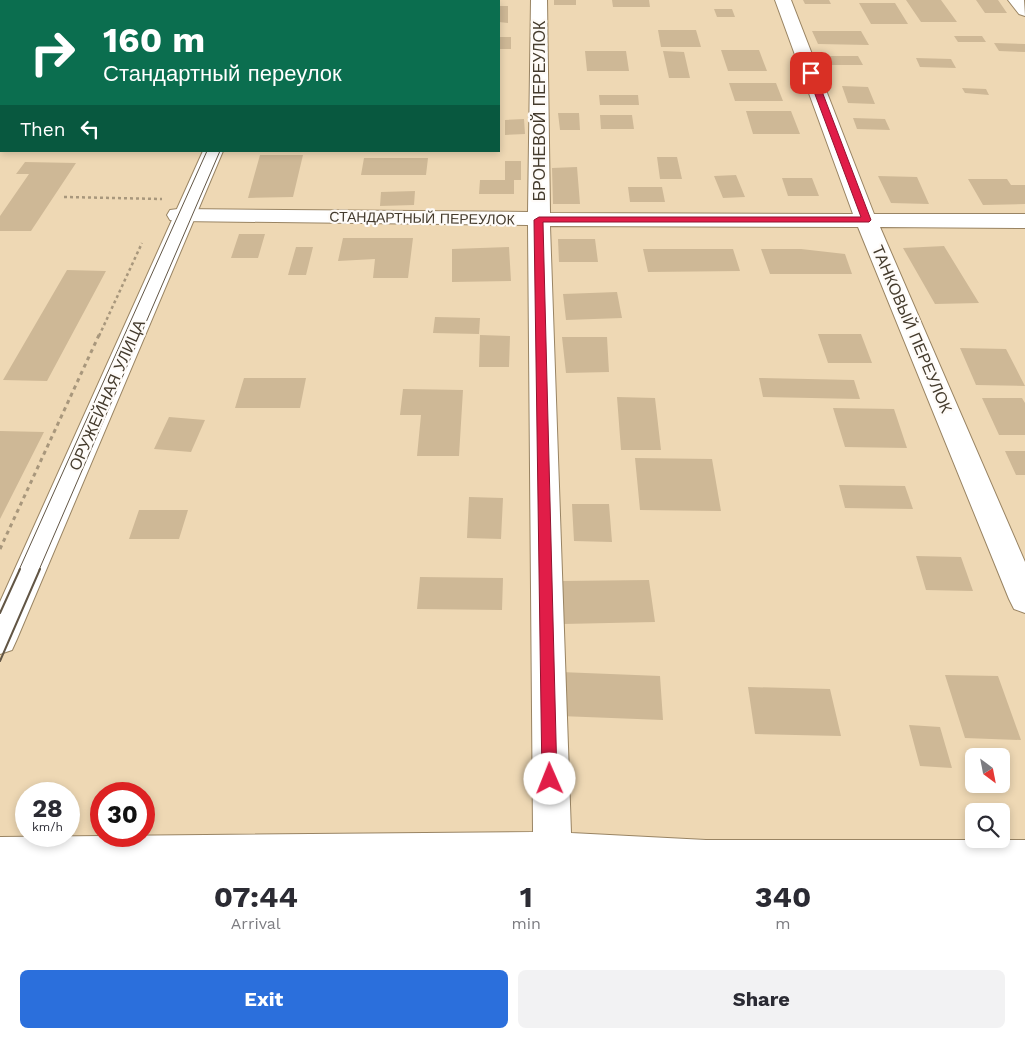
<!DOCTYPE html>
<html lang="en">
<head>
<meta charset="utf-8">
<style>
	:root { --surface:#fff; --page:#f2f2f3; --text:#2b2b33; --muted:#7c7c81; --accent:#2b6fdc }
	body { margin:0; font-family:"Work Sans",sans-serif; background:var(--page); color:var(--text); height:100vh; display:flex; flex-direction:column; font-size:19px; white-space:nowrap }
	* { box-sizing:border-box; margin:0 }
	p { font-size:16px; color:var(--muted) }
	.icon { flex:none; width:28px; height:28px; fill:none; stroke:currentColor; stroke-width:2; stroke-linecap:round; stroke-linejoin:round }
	.map { position:relative; height:863px; overflow:hidden }
	.side { display:flex; flex-direction:column; background:var(--surface); flex:1 }
	.side>* { flex:none }
	.banner { position:absolute; left:0px; top:0px; width:500px; height:152px; box-shadow:0 2px 8px #0003; background:#0b6e4f; color:#fff; overflow:hidden }
	.needle { width:32px; rotate:148deg }
	.tools { position:absolute; left:965px; top:748px; display:grid; gap:10px }
	.tools a { display:grid; place-items:center; width:45px; height:45px; border-radius:8px; background:var(--surface); box-shadow:0 2px 8px #0003; font-size:25px }
	.speed { position:absolute; left:15px; top:782px; display:flex; gap:10px; font-size:25px; font-weight:700; text-align:center }
	.speed>* { display:grid; place-content:center; width:65px; height:65px; border-radius:50%; background:var(--surface); box-shadow:0 2px 8px #0003; line-height:1 }
	.speed small { font-size:12px; font-weight:400 }
	.speed .limit { border:8px solid #d22; background:#fff; color:#111 }
	.pin { position:absolute; display:grid; place-items:center; width:42px; height:42px; color:#fff; margin:-21px; border-radius:10px; box-shadow:0 2px 8px #0006 }
	.me { position:absolute; width:55px; margin:-28px; rotate:359deg; stroke-linejoin:round; filter:drop-shadow(0 0 4px #0008) }
	.turn { display:flex; align-items:center; gap:18px; height:105px; padding:0 20px; font-size:22px }
	.turn .icon { width:65px; height:65px; stroke-width:2.5 }
	.turn b { display:block; font-size:35px; line-height:42px }
	.then { display:flex; align-items:center; height:48px; padding:0 20px; background:#0003; gap:10px; font-size:19px }
	.eta { display:flex; justify-content:space-evenly; align-items:center; height:85px; text-align:center }
	.eta b { font-size:30px; font-weight:700; line-height:35px }
	.primary-button { display:flex; gap:10px; margin-top:auto; padding:10px 20px }
	.primary-button a { flex:1; height:58px; border-radius:8px; background:var(--accent); color:#fff; font-size:20px; font-weight:700; line-height:58px; text-align:center }
	.primary-button a+a { background:var(--page); color:var(--text) }
	.map>svg:first-child { display:block }
</style>
</head>
<body>
<div class="map">
<svg width="1025" height="863" viewBox="0 0 1025 863">
	<rect width="100%" height="100%" fill="#eed8b4"/>
	<!-- building -->
	<path fill="#ceb896" d="M554,0H576V5H554Z
		M612,0H649L650,7H613Z
		M803,0H829L831,4H805Z
		M906,0H941L957,22H921Z
		M976,0H998L1007,13H985Z
		M859,3H895L908,24H871Z
		M499,6H508V23L499,22Z
		M714,9H732L735,17H717Z
		M658,30H696L701,47H661Z
		M812,31H861L869,45L818,44Z
		M954,36H982L986,42H958Z
		M499,37H511V49H499Z
		M994,43L1025,44V52L999,51Z
		M721,50H759L767,71H728Z
		M585,51H626L629,71H587Z
		M663,51L684,52L690,78H669Z
		M826,56H858L863,65H830Z
		M916,58L951,59L956,68L920,67Z
		M729,83H776L783,101H735Z
		M842,86L868,87L875,104L848,103Z
		M962,88L986,89L989,95L965,93Z
		M599,95H638L639,105H600Z
		M746,111H791L800,134H753Z
		M558,113H579L580,130H560Z
		M600,115H632L634,129H601Z
		M853,118L885,119L890,130L857,129Z
		M524,119L525,134L505,135V120Z
		M260,155H303L293,197L248,198Z
		M657,157H677L682,179H660Z
		M364,158H428L426,175H361Z
		M505,161H521V180H514V194H479L480,180H505Z
		M25,162L76,163L31,231H0V216L29,174H16Z
		M577,167L580,204H553L552,168Z
		M736,175L745,197L723,198L714,176Z
		M878,176L917,177L929,204L891,203Z
		M782,178H812L819,196H788Z
		M968,179H1007L1011,185H1025V204L983,205Z
		M628,187H662L665,202H630Z
		M415,191L414,205L380,206L381,192Z
		M239,234H265L258,258H231Z
		M343,238H413L408,278H373L375,259L338,261Z
		M558,239H595L598,262H559Z
		M944,246L979,303L935,304L903,248Z
		M296,247H313L306,275H288Z
		M509,247L511,281L452,282V249Z
		M643,249H733L740,271L648,272Z
		M761,249H801L845,254L852,274H770Z
		M67,270L106,271L47,381L3,380Z
		M617,292L622,318L566,320L563,294Z
		M435,317L480,318L479,334L433,333Z
		M818,334H861L872,363H828Z
		M480,335L510,336L509,367H479Z
		M562,337H607L609,372L566,373Z
		M960,348L1006,349L1025,386L976,385Z
		M244,378H306L300,408H235Z
		M759,378L854,380L860,399L763,397Z
		M403,389L463,390L459,456H417L421,415H400Z
		M617,397L655,398L661,450H621Z
		M982,398H1022L1025,403V435H999Z
		M833,408L894,409L907,448L845,447Z
		M169,417L205,420L191,452L154,449Z
		M0,431L44,432L0,519Z
		M1005,451H1025V475H1016Z
		M635,458L712,459L721,511L640,510Z
		M839,485L905,486L913,509L845,508Z
		M469,497L503,498L501,539L467,538Z
		M572,504H609L612,542L574,541Z
		M139,510H188L179,539H129Z
		M916,556L961,557L973,591L926,590Z
		M420,577L503,578L502,610L417,609Z
		M649,580L655,622L563,624L561,581Z
		M560,672L660,676L663,720L560,716Z
		M945,675L998,676L1021,740L965,738Z
		M748,687L830,689L841,736L755,734Z
		M909,725L940,727L952,768L920,766Z"/>
	<g fill="none" stroke-linecap="round" stroke-linejoin="round">
		<!-- street casing -->
		<g stroke="#998463" stroke-width="2">
			<path id="street" d="M531,0H547L550,213L853,214L775,0H791L874,214H1025V228L880,227L1025,562V613L1014,609L1009,599L858,227L550,226L571,833L706,840H1025V863H0V837L533,832L528,225L178,221L170,220L167,215L170,210L178,209L528,212Z
				M1008,0H1024L1025,16L1019,14Z"/>
		</g>
		<!-- secondary casing -->
		<g stroke="#998463" stroke-width="2">
			<path id="secondary" d="M270,0H286V1H270Z
				M203,151H223L17,639L12,650L0,654V602Z"/>
		</g>
		<!-- path-far1 -->
		<path stroke="#a8977c" stroke-width="2.5" stroke-dasharray="3 3" stroke-linecap="butt" d="M64,197L162,199
			M99,336L142,243"/>
		<!-- path -->
		<path stroke="#a8977c" stroke-width="3" stroke-dasharray="4 4" stroke-linecap="butt" d="M0,549L99,335"/>
		<!-- street -->
		<use href="#street" fill="#fff" fill-rule="evenodd"/>
		<!-- secondary -->
		<use href="#secondary" fill="#fff" fill-rule="evenodd"/>
		<!-- tram-far1 -->
		<path stroke="#625645" stroke-width="1" d="M19,570L207,151
			M39,570L220,151"/>
		<!-- tram -->
		<path stroke="#625645" stroke-width="2" d="M0,613L20,569
			M0,661L40,569"/>
	</g>
	<!-- route -->
	<path fill="#e11d48" stroke="#92132f" d="M811,71L815,73L871,220L869,222H543L557,779L555,784L550,786L544,784L542,779L534,220L539,217H861L807,73Z"/>
	<g text-anchor="middle" dominant-baseline="central" stroke-width="4.5" stroke-linejoin="round" paint-order="stroke">
		<!-- far-street labels -->
		<g font-size="14" fill="#443b2d" stroke="#fefbf8">
			<text transform="translate(422 218) rotate(1)">СТАНДАРТНЫЙ ПЕРЕУЛОК</text>
		</g>
		<!-- street labels -->
		<g font-size="16" fill="#443b2d" stroke="#fefbf8">
			<text transform="translate(539 111) rotate(-90)">БРОНЕВОЙ ПЕРЕУЛОК</text>
			<text transform="translate(912 329) rotate(67)">ТАНКОВЫЙ ПЕРЕУЛОК</text>
			<text transform="translate(107 395) rotate(-66)">ОРУЖЕЙНАЯ УЛИЦА</text>
		</g>
	</g>
</svg>
<div class="tools">
<a><svg class="needle" viewBox="-14 -14 28 28"><path d="M0-13l5 13h-10z" fill="#e53935"/><path d="M0 13l5-13h-10z" fill="#7c7c81"/></svg></a>
<a><svg class="icon" aria-label="search" viewBox="0 0 24 24"><circle cx="10" cy="10" r="6"/><path d="M15 15l6 6"/></svg></a>
</div>
<div class="speed"><div>28<small>km/h</small></div><div class="limit">30</div></div>
<div class="pin" style="left:811px;top:73px;background:#d93025"><svg class="icon" aria-label="arrive" viewBox="0 0 24 24"><path d="M6 21V4h12l-3 4 3 4H6"/></svg></div>
<svg class="me" style="left:550px;top:779px" viewBox="-20 -20 40 40"><circle r="19" fill="#fff"/><path d="M0-13L10 11 0 6-10 11z" fill="#e11d48"/></svg>
<div class="banner">
<div class="turn"><svg class="icon" aria-label="right" viewBox="0 0 24 24"><path d="M7 20v-9h11M14 6l5 5-5 5"/></svg><div><b>160 m</b>Стандартный переулок</div></div>
<div class="then">Then<svg class="icon" aria-label="left" viewBox="0 0 24 24"><path d="M17 20v-9H6M10 6l-5 5 5 5"/></svg></div>
</div>
</div>
<section class="side">
<div class="eta">
<div><b>07:44</b><p>Arrival</p></div>
<div><b>1</b><p>min</p></div>
<div><b>340</b><p>m</p></div>
</div>
<div class="primary-button"><a>Exit</a><a>Share</a></div>
</section>
</body>
</html>
